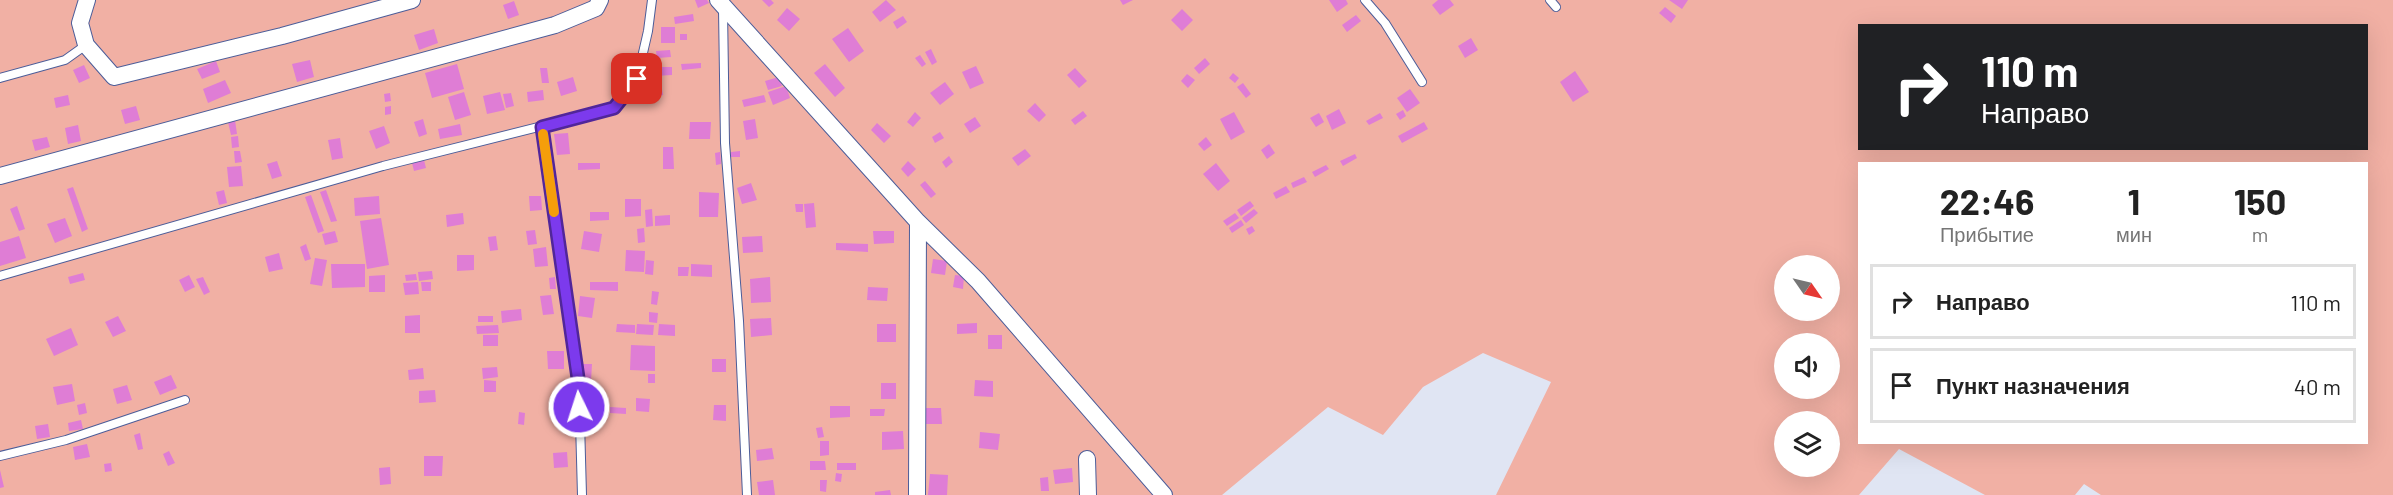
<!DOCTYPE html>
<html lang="ru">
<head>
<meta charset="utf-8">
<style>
	:root { --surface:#fff; --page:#f6f6f6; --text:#222; --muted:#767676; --line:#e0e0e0 }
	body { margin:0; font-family:Barlow,sans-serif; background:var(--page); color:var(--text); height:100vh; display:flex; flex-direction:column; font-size:22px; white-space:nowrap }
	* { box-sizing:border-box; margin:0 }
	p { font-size:20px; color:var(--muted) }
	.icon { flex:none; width:33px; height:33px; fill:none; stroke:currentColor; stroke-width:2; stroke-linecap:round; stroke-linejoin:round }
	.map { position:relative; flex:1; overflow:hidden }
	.sheet { position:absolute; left:1858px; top:162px; width:510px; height:282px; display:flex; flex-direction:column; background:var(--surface); border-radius:0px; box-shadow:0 6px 24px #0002 }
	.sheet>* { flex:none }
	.hud { position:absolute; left:1858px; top:24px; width:510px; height:126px; border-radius:0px; box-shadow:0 6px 24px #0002; background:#202124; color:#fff; overflow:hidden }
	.needle { width:39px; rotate:124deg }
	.tools { position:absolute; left:1774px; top:255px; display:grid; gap:12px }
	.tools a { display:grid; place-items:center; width:66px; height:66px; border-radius:50%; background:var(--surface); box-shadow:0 6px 24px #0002; font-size:30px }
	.pin { position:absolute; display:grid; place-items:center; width:51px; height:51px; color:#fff; margin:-26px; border-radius:12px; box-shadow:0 3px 9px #0006 }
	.me { position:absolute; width:66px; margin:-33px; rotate:356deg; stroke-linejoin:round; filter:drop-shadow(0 0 4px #0008) }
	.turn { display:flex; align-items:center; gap:21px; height:126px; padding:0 24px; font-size:27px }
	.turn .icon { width:78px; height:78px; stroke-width:2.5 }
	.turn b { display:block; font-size:42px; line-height:51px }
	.eta { display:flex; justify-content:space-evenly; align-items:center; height:102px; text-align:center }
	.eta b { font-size:36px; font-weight:700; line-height:42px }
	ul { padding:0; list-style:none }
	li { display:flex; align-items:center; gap:18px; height:75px; margin:0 12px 9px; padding:0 12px; border:3px solid var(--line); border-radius:0px }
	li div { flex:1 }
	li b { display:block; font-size:22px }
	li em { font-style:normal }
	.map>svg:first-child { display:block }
</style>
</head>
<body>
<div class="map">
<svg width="2393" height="495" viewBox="0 0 2393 495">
	<rect width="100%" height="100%" fill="#e0e5f3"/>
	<!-- green -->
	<path fill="#f1b0a4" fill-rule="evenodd" d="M0,0H2393V495H2101L2084,484L2075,495H1985L1899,449L1859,495H1496L1551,382L1483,353L1423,387L1383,435L1328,407L1222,495H0ZM1860,26H2367V148H1860ZM1860,164H2367V442H1860ZM1785,266H1830V310H1785ZM1785,344H1830V388H1785ZM1785,422H1830V466H1785Z"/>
	<!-- building -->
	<path fill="#df7dd5" d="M695,0H707L709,3L698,8Z
		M762,0H771L774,3L769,7Z
		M886,0L896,10L880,22L872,12Z
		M1120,0H1133L1123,5Z
		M1329,0H1346L1348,4L1337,12Z
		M1438,0H1450L1454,5L1440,15L1432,5Z
		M1669,0H1688L1682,9Z
		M514,1L519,15L508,19L503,5Z
		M1665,7L1676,16L1671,23L1659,13Z
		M787,8L800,19L789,31L777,20Z
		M1182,9L1193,20L1182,31L1171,20Z
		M693,14L694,21L675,24L674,17Z
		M1356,15L1361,21L1347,32L1342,25Z
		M903,16L907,22L897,29L893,22Z
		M661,27H675V43H661Z
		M848,28L864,51L849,62L832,39Z
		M434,29L438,43L419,50L414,35Z
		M680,34H687V40H680Z
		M1471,38L1478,50L1465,58L1458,46Z
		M931,49L937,62L932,65L925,52Z
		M670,50L671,57L657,58L656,51Z
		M920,55L926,64L922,67L915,58Z
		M1205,58L1210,64L1199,74L1194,68Z
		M310,60L314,77L297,82L292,64Z
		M216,61L220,72L202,79L197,69Z
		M701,63V68L682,70L681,64Z
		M457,64L464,89L432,98L425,73Z
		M825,64L845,88L835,97L814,73Z
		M84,65L90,78L79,83L73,70Z
		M976,66L984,83L970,89L962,72Z
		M655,67H672V75L655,76Z
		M540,68H547L549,83H542Z
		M1075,68L1087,81L1079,88L1067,75Z
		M1575,71L1589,92L1573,102L1560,82Z
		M1233,73L1239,78L1235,83L1229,78Z
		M1187,74L1195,80L1188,88L1181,81Z
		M573,77L577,91L561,96L557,82Z
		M779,77L782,86L768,90L765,81Z
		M660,78L663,95L649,98L646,81Z
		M225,80L231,93L208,103L203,89Z
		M945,82L954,94L940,105L930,93Z
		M1243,83L1251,94L1246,98L1237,87Z
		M786,86L790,98L773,105L768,92Z
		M1410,89L1420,103L1407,112L1397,98Z
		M543,90L544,100L528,102L527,92Z
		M464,92L471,115L455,120L448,97Z
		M500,92L505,110L487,114L483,96Z
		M390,93L391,101L385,102L384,94Z
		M511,93L514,106L506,108L503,94Z
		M68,95L70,105L56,108L54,98Z
		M764,95L766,102L744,107L742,100Z
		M1035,103L1046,115L1039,122L1027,111Z
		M136,106L140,120L125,124L121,110Z
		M391,106V114L385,115V107Z
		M1339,109L1346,123L1332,130L1326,116Z
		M1403,110L1406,116L1400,120L1396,114Z
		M1083,111L1087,116L1075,125L1071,120Z
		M915,112L921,118L913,127L907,122Z
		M1234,112L1245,132L1231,140L1220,119Z
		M1319,113L1324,122L1316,127L1310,118Z
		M1380,113L1383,118L1369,125L1366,121Z
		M975,117L981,126L970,133L964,124Z
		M423,119L427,134L419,137L414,122Z
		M755,119L758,138L746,140L743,121Z
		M235,120L237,134L231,135L228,122Z
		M690,122H711L710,139H689Z
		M1424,122L1428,129L1402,143L1398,136Z
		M877,123L891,136L884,143L871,130Z
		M460,124L462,135L440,139L438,129Z
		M78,125L81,141L68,144L65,128Z
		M384,126L390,143L376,149L369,131Z
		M940,132L944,138L935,143L932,137Z
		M568,133L570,154L557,155L554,134Z
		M238,136L239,147L232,148L231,137Z
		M47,137L50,147L35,151L32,140Z
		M1206,137L1212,145L1204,151L1198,144Z
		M340,138L343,158L332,160L328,140Z
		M1269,144L1275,153L1267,159L1261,150Z
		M663,147H673L674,169H663Z
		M1025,149L1031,156L1018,166L1012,158Z
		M234,151H240L242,162L235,163Z
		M740,151V157H731V152Z
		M720,152L721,164L716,165L715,153Z
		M1355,154L1357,158L1343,166L1340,161Z
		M949,156L953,162L946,168L942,162Z
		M424,160L426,168L414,171L412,163Z
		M277,161L282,176L272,179L267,164Z
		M908,161L916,169L908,177L901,169Z
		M578,163H600V169L578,170Z
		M1216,163L1230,181L1218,191L1203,174Z
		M1326,165L1329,169L1315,177L1312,172Z
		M241,166L243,186L229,187L227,167Z
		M1304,177L1307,182L1293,188L1291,183Z
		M925,181L936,194L931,198L920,185Z
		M751,183L757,200L742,204L737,188Z
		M1286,186L1290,192L1276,199L1273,193Z
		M73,187L88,229L82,232L67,189Z
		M224,190L227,203L219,205L216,192Z
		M326,190L337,221L331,222L320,192Z
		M699,192L719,193L718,217H699Z
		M311,195L324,231L318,233L305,197Z
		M379,196L380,214L355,216L354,198Z
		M529,196H541L542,210L530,211Z
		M625,199H641V216L625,217Z
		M1250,201L1254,206L1241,216L1237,210Z
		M814,203L816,227L806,228L804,204Z
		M795,204H803V212H796Z
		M17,206L25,229L19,231L10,209Z
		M652,209L653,226L646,227L645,210Z
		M1254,209L1258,213L1246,223L1242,218Z
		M590,212H609V220L590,221Z
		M463,213L464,224L447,227L446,215Z
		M1235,213L1239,218L1227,226L1223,221Z
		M670,215V225L655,226V216Z
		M65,218L72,236L55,243L47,224Z
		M381,218L389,265L367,269L360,221Z
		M1241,220L1244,225L1232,233L1229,228Z
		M1252,226L1255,231L1249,235L1246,229Z
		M644,228L645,242L638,243L637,229Z
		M535,230L537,244L528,245L526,231Z
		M335,231L338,242L325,245L322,234Z
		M584,231L602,234L599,252L581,249Z
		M873,231H894V243L874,244Z
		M19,236L26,258L0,266V242Z
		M496,236L498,250L490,251L488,237Z
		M762,236L763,252L743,253L742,237Z
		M836,243L868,244V252L836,250Z
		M306,244L311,259L305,261L300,247Z
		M546,247L548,266L535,267L533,249Z
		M626,250L645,251L644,272L625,271Z
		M279,253L283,269L269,272L265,257Z
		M457,255H474V270L457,271Z
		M315,258L327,260L322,286L310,284Z
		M933,259L947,261L945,275L931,273Z
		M646,260L654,261L653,275L645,274Z
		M331,264H365V287L332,288Z
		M691,264L712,265V277L691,276Z
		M678,267H689L688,276H678Z
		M432,271L433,279L419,281L418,272Z
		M83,273L85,280L70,284L68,277Z
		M416,274L417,280L406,281L405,275Z
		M189,275L195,287L185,292L179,280Z
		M385,275V292H369V276Z
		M955,275L964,276L963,289L953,287Z
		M203,277L210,292L204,295L196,279Z
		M555,277L556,289H550L549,278Z
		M770,277L771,302L751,303L750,279Z
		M418,282L419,294L405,295L403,283Z
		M421,282H431V291H422Z
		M590,282H618V291L590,290Z
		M868,287L888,288L887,301L867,300Z
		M652,291L659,292L657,305L651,304Z
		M551,295L554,314L543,315L540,296Z
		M580,296L595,298L592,318L578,316Z
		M521,309L522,320L502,323L501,311Z
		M649,312L658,313L657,323L649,322Z
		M420,315V333H405V316Z
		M118,316L126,331L113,337L105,322Z
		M478,316H493V322H478Z
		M771,318L772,335L751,337L750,319Z
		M977,323V333L957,334V324Z
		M617,324L635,325V333L616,332Z
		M637,324L654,325L653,335L636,334Z
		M659,324L675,325V336L658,335Z
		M877,324H896V342H877Z
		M498,325L499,333L477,334L476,326Z
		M71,328L78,345L54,356L46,339Z
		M483,335H498V346H483Z
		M988,335H1002V349H988Z
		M631,345L655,346V371L630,370Z
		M547,351H564V369H548Z
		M712,359H726V372H712Z
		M583,364H592L591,381L582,380Z
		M497,367L498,377L483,379L482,368Z
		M423,368L424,379L409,380L408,370Z
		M648,374H655V383H648Z
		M171,375L177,388L160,395L154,382Z
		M484,380L496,381V392H484Z
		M975,380L993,381V397L974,396Z
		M881,383H896V399H881Z
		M72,384L75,401L57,405L53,387Z
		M127,385L132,400L117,404L113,389Z
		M435,390L436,402L419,403V391Z
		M636,398L650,399L649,412L636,411Z
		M85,403L87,413L79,415L77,405Z
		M714,405H726V421L713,420Z
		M830,406H850V417L830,418Z
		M610,407L626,408V414L610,413Z
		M922,408H941L942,424H923Z
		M589,409H604L605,420H589Z
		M870,409H885L884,416H870Z
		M553,410H567V423H553Z
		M519,412L525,413L524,425L518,424Z
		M81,420L83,429L69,431L68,423Z
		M48,424L50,437L37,439L35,426Z
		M822,427L824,437L818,438L816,428Z
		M903,431L904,449L882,450V432Z
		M980,432L1000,434L998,450L979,448Z
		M140,433L143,449L138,450L134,435Z
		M820,441H829V455L820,456Z
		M87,444L90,457L75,460L73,447Z
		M772,448L774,459L757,461L756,450Z
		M169,451L175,463L168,466L163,454Z
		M567,452L568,467L554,468L553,453Z
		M424,456H443L442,476H424Z
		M810,461H825L826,470H810Z
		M111,463L112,471L105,472L104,464Z
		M837,463H856V470H837Z
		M390,467L391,484L380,485L379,468Z
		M1072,468L1073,482L1055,484L1053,470Z
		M0,470L4,487L0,488Z
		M836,473L842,474L841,482L835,481Z
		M930,474L948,475L947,495H928Z
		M1048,477L1049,491H1041L1040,478Z
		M773,480L775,495H759L757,482Z
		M820,480H827L826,492L820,491Z
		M890,490L891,495H875V492Z"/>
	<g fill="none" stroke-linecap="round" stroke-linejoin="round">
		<!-- service casing -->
		<g stroke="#4c5d99" stroke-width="10">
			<path id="service" d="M1365,0L1385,23L1422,82
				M1550,0L1556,7
				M723,9L725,143L739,321L747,495
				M0,78L65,60L86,45
				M542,127L579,385L582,495
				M0,276L383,166L614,108L637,79L648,31L652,0
				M0,456L66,440L185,400"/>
		</g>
		<!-- minor casing -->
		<g stroke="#4c5d99" stroke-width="18">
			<path id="minor" d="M87,0L80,23L86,45L114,77L282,36L412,0
				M718,0L918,222L978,281L1164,495
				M0,176L555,25L596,8L600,0
				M1087,459L1088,495
				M917,495L918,222"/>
		</g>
		<!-- service -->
		<use href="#service" stroke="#fff" stroke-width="8"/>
		<!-- minor -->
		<use href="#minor" stroke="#fff" stroke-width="16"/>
	</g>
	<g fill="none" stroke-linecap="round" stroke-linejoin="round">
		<!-- route casing -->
		<g stroke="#51269a" stroke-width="15">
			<path id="route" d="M579,407V385L542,127L614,108L637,79"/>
		</g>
		<!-- route -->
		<use href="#route" stroke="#7c3aed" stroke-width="10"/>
		<!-- slow -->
		<path stroke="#f59e0b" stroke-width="10" d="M543,134L554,212"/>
	</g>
</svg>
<div class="tools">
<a><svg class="needle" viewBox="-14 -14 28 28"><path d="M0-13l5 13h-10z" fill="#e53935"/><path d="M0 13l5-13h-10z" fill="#767676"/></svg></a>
<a><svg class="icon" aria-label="sound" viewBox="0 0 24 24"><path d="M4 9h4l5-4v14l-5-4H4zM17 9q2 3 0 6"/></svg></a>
<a><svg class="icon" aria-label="layers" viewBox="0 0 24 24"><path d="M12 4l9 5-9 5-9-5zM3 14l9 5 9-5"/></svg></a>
</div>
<div class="pin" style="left:637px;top:79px;background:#d93025"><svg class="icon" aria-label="arrive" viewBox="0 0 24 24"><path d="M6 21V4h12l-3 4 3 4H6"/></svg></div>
<svg class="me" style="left:579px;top:407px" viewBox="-20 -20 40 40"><circle r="17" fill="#7c3aed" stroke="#fff" stroke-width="3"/><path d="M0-11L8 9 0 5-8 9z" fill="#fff"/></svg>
<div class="hud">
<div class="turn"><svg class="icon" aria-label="right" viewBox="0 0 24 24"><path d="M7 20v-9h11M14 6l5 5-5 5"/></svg><div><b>110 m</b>Направо</div></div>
</div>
<section class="sheet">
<div class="eta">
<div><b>22:46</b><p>Прибытие</p></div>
<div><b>1</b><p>мин</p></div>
<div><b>150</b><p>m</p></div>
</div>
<ul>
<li><svg class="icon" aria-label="right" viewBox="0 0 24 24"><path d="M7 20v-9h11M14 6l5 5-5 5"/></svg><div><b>Направо</b></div><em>110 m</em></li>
<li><svg class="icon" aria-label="arrive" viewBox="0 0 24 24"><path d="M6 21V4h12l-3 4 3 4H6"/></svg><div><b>Пункт назначения</b></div><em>40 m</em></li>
</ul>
</section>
</div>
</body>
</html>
